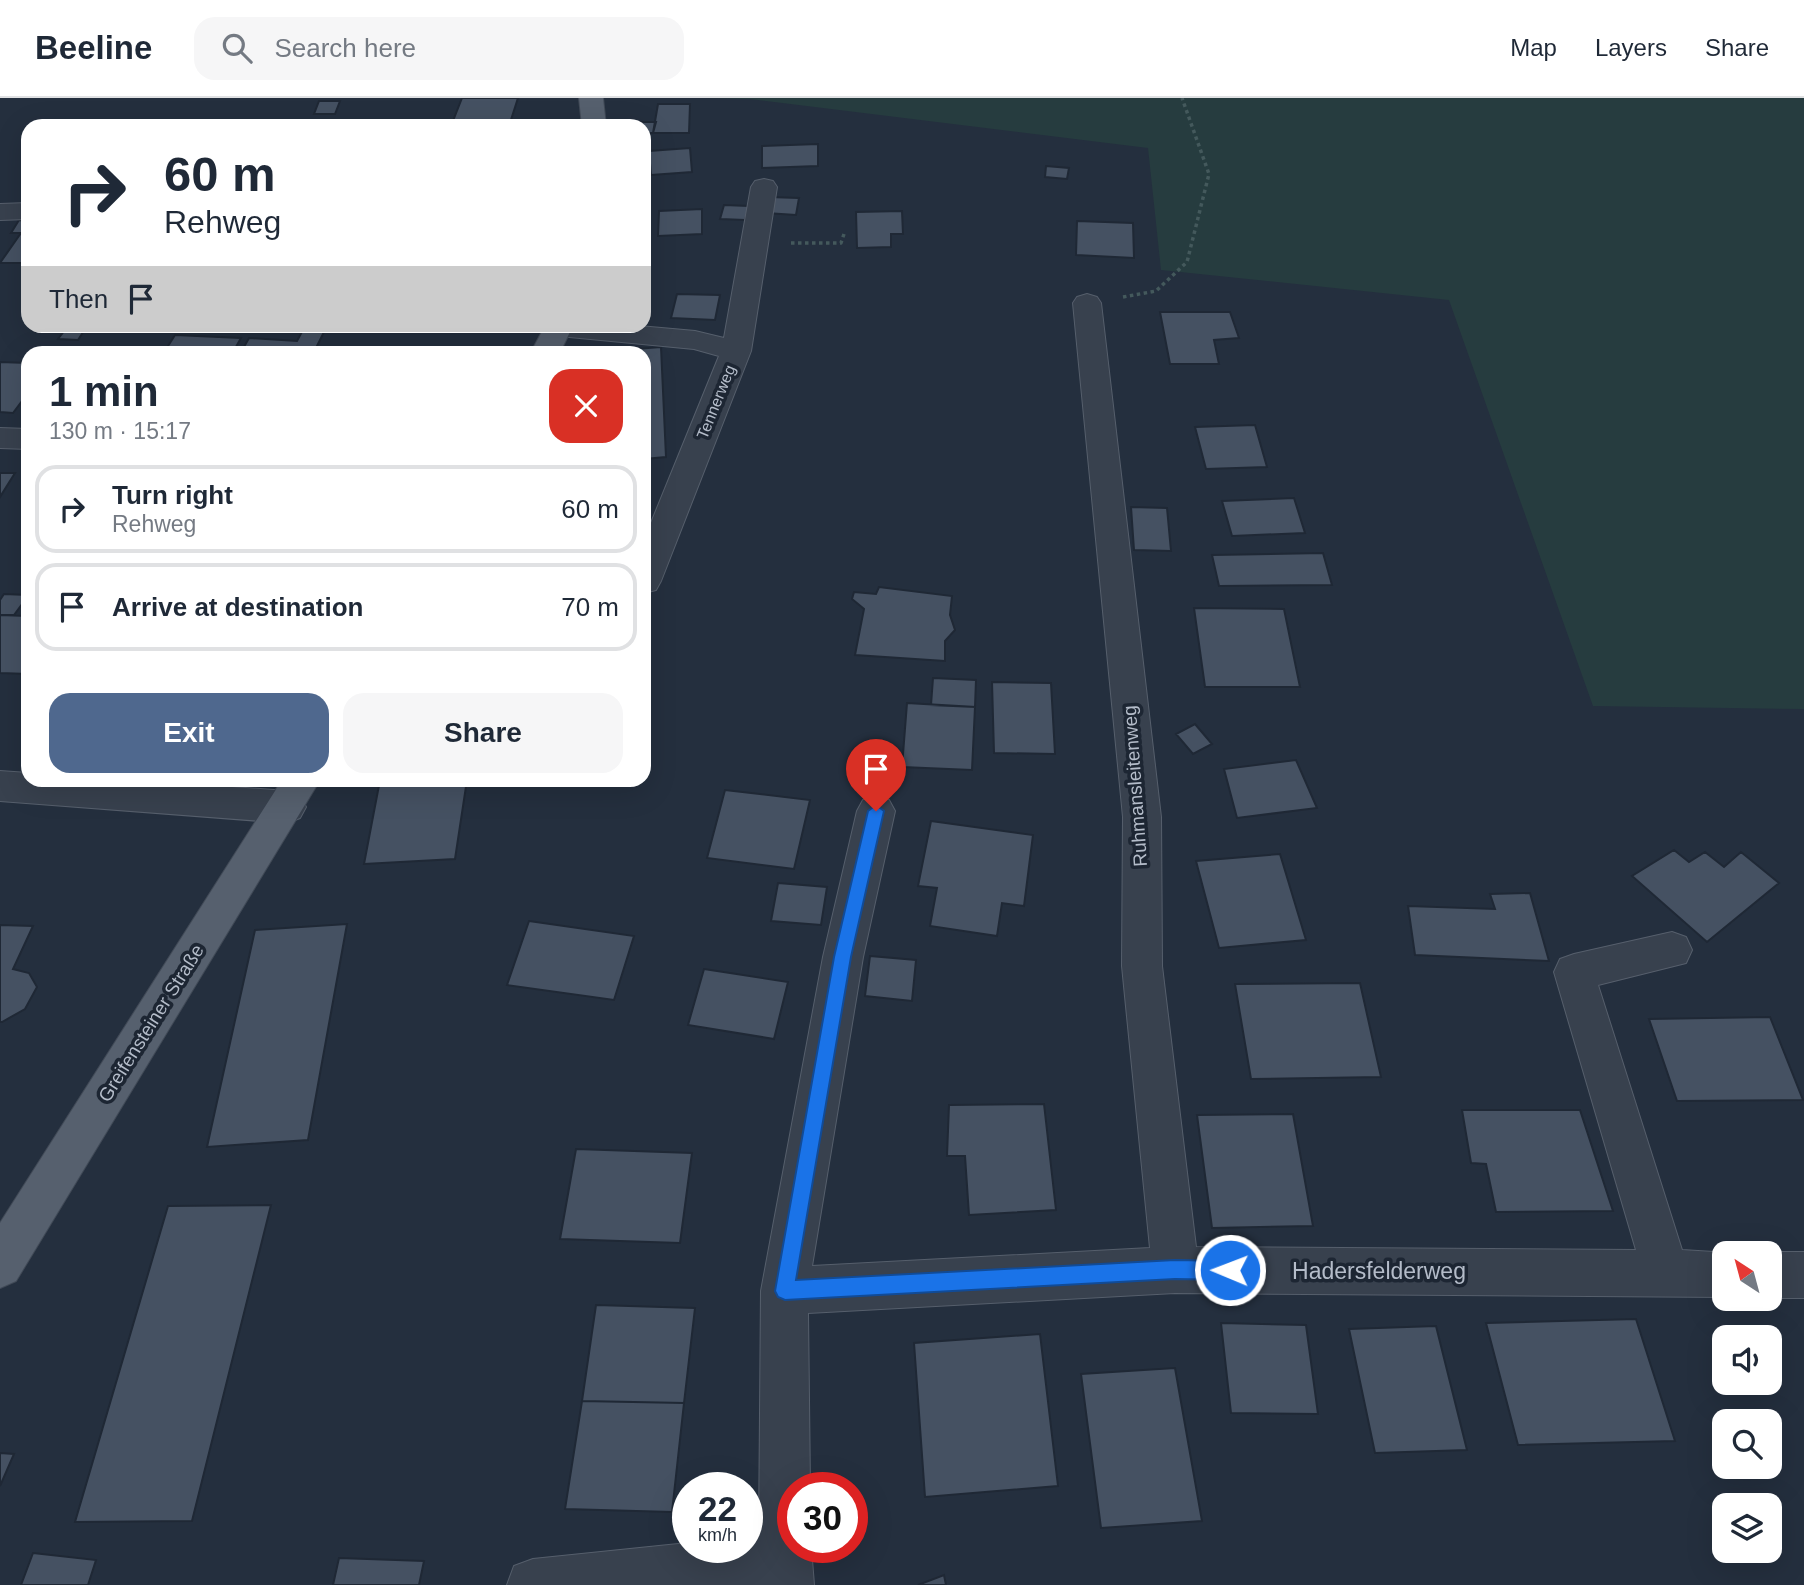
<!DOCTYPE html>
<html lang="en">
<head>
<meta charset="utf-8">
<style>
	:root { --surface:#fff; --page:#f6f6f7; --text:#1f2937; --muted:#747a83; --line:#e0e1e3; --accent:#4f688e }
	body { margin:0; font-family:Arial,sans-serif; background:var(--page); color:var(--text); height:100vh; display:flex; flex-direction:column; font-size:26px; white-space:nowrap }
	* { box-sizing:border-box; margin:0 }
	p { font-size:23px; color:var(--muted) }
	.icon { flex:none; width:38px; height:38px; fill:none; stroke:currentColor; stroke-width:2; stroke-linecap:round; stroke-linejoin:round }
	.map { position:relative; flex:1; overflow:hidden }
	.drawer { position:absolute; left:21px; top:248px; width:630px; height:441px; display:flex; flex-direction:column; background:var(--surface); border-radius:21px; box-shadow:0 7px 28px #0002 }
	.drawer>* { flex:none }
	.guide { position:absolute; left:21px; top:21px; width:630px; height:214px; border-radius:21px; box-shadow:0 7px 28px #0002; background:#fff; color:var(--text); overflow:hidden }
	.needle { width:46px; rotate:324deg }
	.buttons { position:absolute; left:1712px; top:1143px; display:grid; gap:14px }
	.buttons a { display:grid; place-items:center; width:70px; height:70px; border-radius:14px; background:var(--surface); box-shadow:0 7px 28px #0002; font-size:35px }
	.speed { position:absolute; left:672px; top:1374px; display:flex; gap:14px; font-size:35px; font-weight:700; text-align:center }
	.speed>* { display:grid; place-content:center; width:91px; height:91px; border-radius:50%; background:var(--surface); box-shadow:0 7px 28px #0002; line-height:1 }
	.speed small { font-size:18px; font-weight:400 }
	.speed .limit { border:10px solid #d22; background:#fff; color:#111 }
	.pin { position:absolute; display:grid; place-items:center; width:60px; height:60px; color:#fff; margin:-72px -30px; border-radius:50% 50% 50% 0; rotate:-45deg; box-shadow:0 0 7px #0007 }
	.pin .icon { rotate:45deg }
	.me { position:absolute; width:77px; margin:-38px; rotate:271deg; stroke-linejoin:round; filter:drop-shadow(0 0 5px #0008) }
	.turn { display:flex; align-items:center; gap:24px; height:147px; padding:0 28px; font-size:32px }
	.turn .icon { width:91px; height:91px; stroke-width:2.5 }
	.turn b { display:block; font-size:49px; line-height:60px }
	.then { display:flex; align-items:center; height:66px; padding:0 28px; background:#0003; gap:14px; font-size:26px }
	.round { display:grid; place-items:center; flex:none; width:74px; height:74px; border-radius:21px; background:var(--page) }
	.head { display:flex; align-items:center; justify-content:space-between; height:119px; padding:0 28px }
	h1 { font-size:42px; font-weight:700; line-height:52px }
	.action { display:flex; gap:14px; margin-top:auto; padding:14px 28px }
	.action a { flex:1; height:80px; border-radius:21px; background:var(--accent); color:#fff; font-size:28px; font-weight:700; line-height:80px; text-align:center }
	.action a+a { background:var(--page); color:var(--text) }
	ul { padding:0; list-style:none }
	li { display:flex; align-items:center; gap:21px; height:88px; margin:0 14px 10px; padding:0 14px; border:4px solid var(--line); border-radius:21px }
	li div { flex:1 }
	li b { display:block; font-size:26px }
	li em { font-style:normal }
	header { display:flex; align-items:center; gap:42px; box-sizing:border-box; height:98px; padding:0 35px; background:var(--surface); border-bottom:2px solid var(--line) }
	header strong { font-size:33px }
	nav { display:flex; gap:38px; margin-inline-start:auto; font-size:24px }
	.search { width:490px; height:63px; background:var(--page); display:flex; align-items:center; gap:18px; box-sizing:border-box; padding:0 24px; border-radius:21px; color:var(--muted); font-size:26px }
	.map>svg:first-child { display:block }
</style>
</head>
<body>
<header>
<strong>Beeline</strong>
<div class="search"><svg class="icon" aria-label="search" viewBox="0 0 24 24"><circle cx="10" cy="10" r="6"/><path d="M15 15l6 6"/></svg>Search here</div>
<nav><a>Map</a><a>Layers</a><a>Share</a></nav>
</header>
<div class="map">
<svg width="1804" height="1487" viewBox="0 0 1804 1487">
	<rect width="100%" height="100%" fill="#242f3e"/>
	<!-- green -->
	<path fill="#263c3f" d="M705,0H1804V611L1593,608L1449,202L1161,172L1148,50L750,1Z"/>
	<!-- building -->
	<path fill="#455162" stroke="#1f2835" stroke-width="2" d="M462,0H518L509,28H451Z
		M319,3H340L335,16H314Z
		M658,6H690L689,35H653Z
		M631,24H656L653,35H644V28H630Z
		M818,46V68L762,70V48Z
		M690,50L692,74L651,77L649,53Z
		M1046,68L1069,70L1067,81L1045,79Z
		M769,99L799,100L796,117L766,115Z
		M724,107L749,108L745,122L720,121Z
		M702,111V136L658,138L659,113Z
		M902,113L903,136H891V149L857,150L856,114Z
		M19,122L28,123L26,135H11Z
		M1077,123L1133,125L1134,160L1076,157Z
		M21,135H28V165H0Z
		M677,196L720,197L715,222L671,220Z
		M1160,214H1230L1239,240L1214,242L1219,266H1170Z
		M68,228H87L78,242L58,241Z
		M304,230L325,232L313,256H240L249,240L297,243Z
		M175,237L241,240L232,256H163Z
		M661,249L666,359L644,361V256L596,254Z
		M0,264L28,265V299H25L13,315L0,314Z
		M1255,327L1267,369L1206,371L1195,329Z
		M0,375H15L0,399Z
		M1294,400L1305,435L1232,438L1222,403Z
		M1131,409L1167,410L1171,453L1134,452Z
		M1323,455L1332,487L1219,488L1212,457Z
		M879,489L952,498L950,517L955,532L945,543V563L855,557L864,511L852,501L854,494L876,496Z
		M4,496L28,497V498L14,517H0V502Z
		M1194,510L1284,511L1300,589H1205Z
		M0,517L28,518V576L0,575Z
		M933,580L976,582L975,609L931,607Z
		M992,584L1051,585L1055,656L994,655Z
		M907,605L975,609L972,672L902,669Z
		M1195,626L1212,646L1193,656L1176,636Z
		M1296,662L1317,710L1237,720L1224,671Z
		M380,682H467L455,761L364,766Z
		M725,692L810,702L794,771L707,760Z
		M931,723L1033,737L1024,808L1002,805L997,838L930,828L937,790L918,788Z
		M1674,752L1689,764L1705,754L1724,769L1741,754L1779,785L1707,844L1632,778Z
		M1280,756L1306,842L1219,850L1196,763Z
		M778,785L827,789L821,827L771,823Z
		M1530,795L1549,863L1415,857L1408,808L1495,811L1490,796Z
		M529,823L634,838L614,902L507,887Z
		M347,826L308,1042L207,1049L255,832Z
		M0,827L33,828L13,871L29,875L37,889L25,911L2,924H0Z
		M870,858L916,862L912,903L865,898Z
		M704,871L788,884L774,941L688,927Z
		M1360,885L1381,979L1251,981L1235,886Z
		M1770,919L1803,1002L1677,1003L1649,921Z
		M1044,1006L1056,1112L969,1117L965,1058H947L949,1007Z
		M1462,1012H1580L1613,1113L1496,1114L1486,1066L1471,1065Z
		M1293,1016L1313,1128L1212,1130L1197,1017Z
		M576,1051L692,1055L680,1145L560,1141Z
		M271,1107L192,1423L75,1424L168,1108Z
		M596,1207L695,1210L684,1305L582,1303Z
		M1636,1221L1675,1343L1518,1347L1486,1225Z
		M1221,1225L1306,1227L1318,1316L1231,1315Z
		M1436,1228L1467,1352L1375,1355L1349,1231Z
		M1040,1236L1058,1388L925,1399L914,1245Z
		M1175,1270L1202,1423L1101,1430L1081,1276Z
		M582,1303L684,1305L672,1414L565,1411Z
		M0,1355L14,1356L0,1388Z
		M33,1455L96,1462L88,1487H21Z
		M339,1460L424,1463L419,1487H333Z
		M944,1477L946,1487H918Z"/>
	<g fill="none" stroke-linecap="round" stroke-linejoin="round">
		<!-- minor casing -->
		<g stroke="#565f6c" stroke-width="2">
			<path id="minor" d="M764,81L773,83L777,89L751,253L661,483L656,492L644,495V442L719,258L694,251L559,238L549,235L545,229L639,228L695,233L724,240L751,89L755,83Z
				M28,105V121L0,122V106Z
				M1087,196L1097,199L1101,205L1161,719L1162,868L1196,1149L1636,1152L1554,874L1560,861L1574,856L1672,834L1686,839L1692,852L1686,865L1598,887L1682,1152L1730,1155H1724V1199L1175,1195L808,1215L810,1390H793V1449H811L814,1487H507L514,1468L533,1461L688,1445V1449H747V1439L759,1438L761,1193L823,859L857,713L863,702L876,697L889,702L895,713L863,859L812,1168L1150,1150L1122,868L1123,719L1073,205L1077,199Z
				M0,330L28,331V351L0,350Z
				M0,673L28,675V682H136L287,693L300,698L306,709L300,720L287,725L0,703Z
				M1769,1154H1804V1200H1769V1155H1766Z"/>
		</g>
		<!-- major casing -->
		<g stroke="#414a57" stroke-width="2">
			<path id="major" d="M579,0H603L606,28H582Z
				M545,228H573L559,256H530Z
				M282,682H320L16,1183L0,1190V1125Z"/>
		</g>
		<!-- path -->
		<path stroke="#44595c" stroke-width="3.5" stroke-dasharray="3.5 3.5" stroke-linecap="butt" d="M791,145H841L845,133
			M1123,199L1156,193L1187,164L1209,76L1182,0"/>
		<!-- minor -->
		<use href="#minor" fill="#38414e" fill-rule="evenodd"/>
		<!-- major -->
		<use href="#major" fill="#56606e" fill-rule="evenodd"/>
	</g>
	<!-- route -->
	<path fill="#1a73e8" stroke="#114b97" stroke-width="2" d="M876,707L884,713L851,859L796,1182L1175,1162L1230,1163L1236,1165L1239,1172L1236,1179L1230,1182L1175,1181L785,1202L778,1199L775,1193L834,859L868,713Z"/>
	<g text-anchor="middle" dominant-baseline="central" stroke-width="7" stroke-linejoin="round" paint-order="stroke">
		<!-- far-street labels -->
		<g font-size="16" fill="#b4bcc9" stroke="#1d2633">
			<text transform="translate(716 304) rotate(-68)">Tennerweg</text>
		</g>
		<!-- street labels -->
		<g font-size="19" fill="#b4bcc9" stroke="#1d2633">
			<text transform="translate(1135 688) rotate(-94)">Ruhmansleitenweg</text>
			<text transform="translate(151 925) rotate(-58)">Greifensteiner Straße</text>
		</g>
		<!-- near-street labels -->
		<g font-size="23" fill="#b4bcc9" stroke="#1d2633">
			<text x="1379" y="1173">Hadersfelderweg</text>
		</g>
	</g>
</svg>
<div class="buttons">
<a><svg class="needle" viewBox="-14 -14 28 28"><path d="M0-13l5 13h-10z" fill="#e53935"/><path d="M0 13l5-13h-10z" fill="#747a83"/></svg></a>
<a><svg class="icon" aria-label="sound" viewBox="0 0 24 24"><path d="M4 9h4l5-4v14l-5-4H4zM17 9q2 3 0 6"/></svg></a>
<a><svg class="icon" aria-label="search" viewBox="0 0 24 24"><circle cx="10" cy="10" r="6"/><path d="M15 15l6 6"/></svg></a>
<a><svg class="icon" aria-label="layers" viewBox="0 0 24 24"><path d="M12 4l9 5-9 5-9-5zM3 14l9 5 9-5"/></svg></a>
</div>
<div class="speed"><div>22<small>km/h</small></div><div class="limit">30</div></div>
<div class="pin" style="left:876px;top:713px;background:#d93025"><svg class="icon" aria-label="arrive" viewBox="0 0 24 24"><path d="M6 21V4h12l-3 4 3 4H6"/></svg></div>
<svg class="me" style="left:1230px;top:1172px" viewBox="-20 -20 40 40"><circle r="17" fill="#1a73e8" stroke="#fff" stroke-width="3"/><path d="M0-11L8 9 0 5-8 9z" fill="#fff"/></svg>
<div class="guide">
<div class="turn"><svg class="icon" aria-label="right" viewBox="0 0 24 24"><path d="M7 20v-9h11M14 6l5 5-5 5"/></svg><div><b>60 m</b>Rehweg</div></div>
<div class="then">Then<svg class="icon" aria-label="arrive" viewBox="0 0 24 24"><path d="M6 21V4h12l-3 4 3 4H6"/></svg></div>
</div>
<section class="drawer">
<div class="head"><div><h1>1 min</h1><p>130 m · 15:17</p></div><a class="round" style="background:#d93025;color:#fff"><svg class="icon" aria-label="close" viewBox="0 0 24 24"><path d="M6 6l12 12M18 6L6 18"/></svg></a></div>
<ul>
<li><svg class="icon" aria-label="right" viewBox="0 0 24 24"><path d="M7 20v-9h11M14 6l5 5-5 5"/></svg><div><b>Turn right</b><p>Rehweg</p></div><em>60 m</em></li>
<li><svg class="icon" aria-label="arrive" viewBox="0 0 24 24"><path d="M6 21V4h12l-3 4 3 4H6"/></svg><div><b>Arrive at destination</b></div><em>70 m</em></li>
</ul>
<div class="action"><a>Exit</a><a>Share</a></div>
</section>
</div>
</body>
</html>
